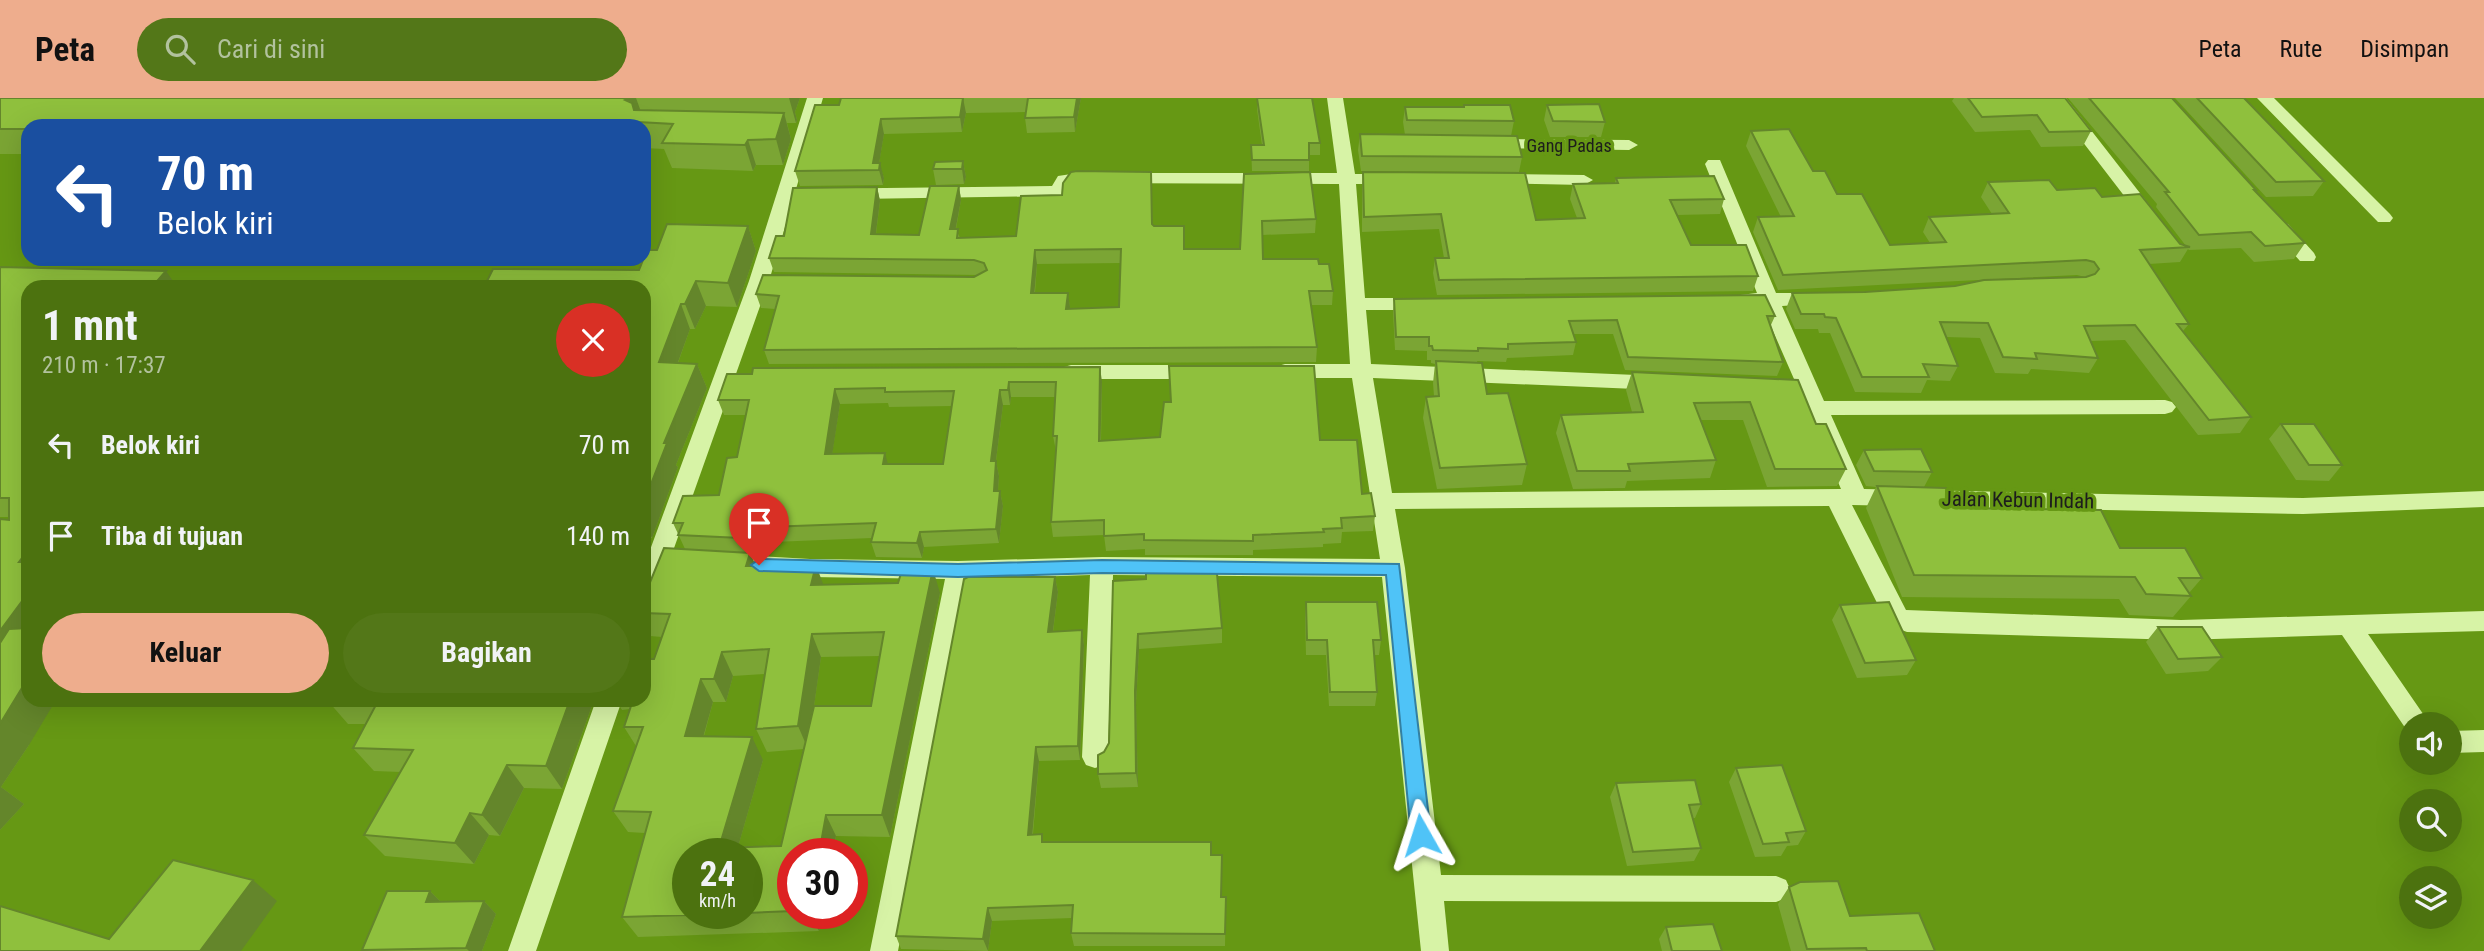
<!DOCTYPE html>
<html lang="id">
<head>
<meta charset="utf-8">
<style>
	:root { --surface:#4c720f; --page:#537718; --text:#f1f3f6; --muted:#b2c29e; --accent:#eead8d }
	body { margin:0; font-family:"Roboto Condensed",sans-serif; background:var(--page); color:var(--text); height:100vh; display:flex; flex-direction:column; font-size:26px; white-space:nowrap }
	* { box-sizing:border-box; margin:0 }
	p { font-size:23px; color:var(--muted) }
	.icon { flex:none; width:38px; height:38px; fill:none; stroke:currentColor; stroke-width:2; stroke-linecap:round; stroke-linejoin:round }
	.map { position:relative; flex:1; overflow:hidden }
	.sheet { position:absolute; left:21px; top:182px; width:630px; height:427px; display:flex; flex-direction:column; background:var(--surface); border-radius:21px; box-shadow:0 7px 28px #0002 }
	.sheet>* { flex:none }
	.top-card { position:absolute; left:21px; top:21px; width:630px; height:147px; border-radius:21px; box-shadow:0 7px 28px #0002; background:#1a4fa0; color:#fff; overflow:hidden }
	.controls { position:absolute; left:2399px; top:614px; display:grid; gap:14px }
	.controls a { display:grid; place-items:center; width:63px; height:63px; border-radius:50%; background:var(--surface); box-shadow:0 7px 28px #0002; font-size:35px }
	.speed { position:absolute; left:672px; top:740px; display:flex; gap:14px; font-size:35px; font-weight:700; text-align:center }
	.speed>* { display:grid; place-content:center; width:91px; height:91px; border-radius:50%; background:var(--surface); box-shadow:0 7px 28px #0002; line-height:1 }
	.speed small { font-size:18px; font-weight:400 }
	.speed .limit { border:10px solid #d22; background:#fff; color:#111 }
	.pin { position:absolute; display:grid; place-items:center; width:60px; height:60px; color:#fff; margin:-72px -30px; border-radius:50% 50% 50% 0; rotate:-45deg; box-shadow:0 0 7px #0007 }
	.pin .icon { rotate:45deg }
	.me { position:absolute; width:77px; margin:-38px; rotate:354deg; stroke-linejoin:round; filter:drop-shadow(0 0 5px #0008) }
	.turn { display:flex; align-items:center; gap:24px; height:147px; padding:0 21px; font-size:32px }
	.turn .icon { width:91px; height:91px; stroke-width:2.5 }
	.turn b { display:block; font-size:49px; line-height:60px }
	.round { display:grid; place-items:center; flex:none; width:74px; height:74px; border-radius:37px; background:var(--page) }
	.overview { display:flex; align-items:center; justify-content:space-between; height:119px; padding:0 21px }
	h1 { font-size:42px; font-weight:700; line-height:52px }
	.action { display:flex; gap:14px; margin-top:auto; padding:14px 21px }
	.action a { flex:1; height:80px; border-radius:42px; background:var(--accent); color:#111; font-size:28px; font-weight:700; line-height:80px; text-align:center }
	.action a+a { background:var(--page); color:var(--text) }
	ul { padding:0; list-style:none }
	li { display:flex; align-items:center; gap:21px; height:91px; padding:0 21px }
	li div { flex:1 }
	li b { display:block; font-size:26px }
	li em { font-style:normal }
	header { display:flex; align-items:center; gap:42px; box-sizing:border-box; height:98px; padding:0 35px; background:var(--accent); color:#111 }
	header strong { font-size:33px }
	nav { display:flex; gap:38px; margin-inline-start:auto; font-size:24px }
	.search { width:490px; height:63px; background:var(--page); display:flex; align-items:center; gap:18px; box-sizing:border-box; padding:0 24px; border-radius:38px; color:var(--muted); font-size:26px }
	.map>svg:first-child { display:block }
</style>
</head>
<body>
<header>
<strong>Peta</strong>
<div class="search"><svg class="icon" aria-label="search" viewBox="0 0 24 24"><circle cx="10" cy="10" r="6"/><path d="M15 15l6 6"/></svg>Cari di sini</div>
<nav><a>Peta</a><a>Rute</a><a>Disimpan</a></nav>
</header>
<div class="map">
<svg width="2484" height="853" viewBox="0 0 2484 853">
	<rect width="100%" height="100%" fill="#669814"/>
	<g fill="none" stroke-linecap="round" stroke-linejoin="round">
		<!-- street -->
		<path fill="#d7f3a6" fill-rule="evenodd" d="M807,0H823L796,91L1052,88L1058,78L1078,75H1337L1327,0H1343L1355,76H1395L1404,81L1395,86H1356L1365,200H1425L1432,201L1435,206L1432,211L1425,212H1366L1371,266L1660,278L1667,280L1670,285L1667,290L1660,292L1373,280L1392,395L1841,391L1800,296L1764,293L1761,288L1764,283L1794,281L1762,208L1732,206L1729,202L1732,198L1757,195L1705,66L1708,62H1720L1776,195H1820L1827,197L1830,201L1827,205L1782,208L1824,303L2165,302L2172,304L2176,309L2172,314L2165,316L1831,317L1864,391L2303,400L2484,393V409L2303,416L1852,407L1906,512L2181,522L2484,513V533L2368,536L2430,626H2412V635L2408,634L2342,537L2181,542L1907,534C1896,530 1889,527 1883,517L1829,408L1395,411L1405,470L1441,777L1776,778L1786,782L1790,791L1786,800L1776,804L1444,803L1449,853H1421L1382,479L1113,477L1108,659L1104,667L1095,670L1086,667L1082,659L1090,477L968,481L898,853H870L945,481L810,479L725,474L717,471L713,465L717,459L725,456L810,461L958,463L1102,459L1380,461L1352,280H1285L1278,278L1275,273L1278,268L1285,266H1350L1339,86L1078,85L1071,86L1064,97L1058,98L793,102L769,183L673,453L699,457L703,463L699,469L691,472L666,471L652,507L644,509V452H650L749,183Z
			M2049,0H2066L2157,117L2160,121L2157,125H2145Z
			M2257,0H2274L2390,116L2393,120L2390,124H2378Z
			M1488,41L1629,42L1638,47L1629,52L1482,50L1479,46Z
			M1495,76L1584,77L1593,82L1584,87L1489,85L1486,81L1489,77Z
			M2281,124L2288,126L2314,155L2316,159L2314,163H2300L2274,134L2272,130Z
			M1071,267H1198L1205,269L1208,274L1205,279L1198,281H1071L1064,279L1061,274L1064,269Z
			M596,602H622L536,853H508Z
			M2484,632V654L2450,655V633Z"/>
	</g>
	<!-- wall -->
	<path fill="#7ba534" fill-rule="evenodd" d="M0,0H800L795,14L797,22L796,25H787L791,41L783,67H756L753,73L672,70L664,51L644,50V28H28V56H0Z
		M841,0H1081L1075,34L1027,35L1025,20L1026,14L966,15L962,34L884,36L879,65L884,80L883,87L800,88L795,73L839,7Z
		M1257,0L1320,45V57H1309V73H1252L1251,47H1262L1257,11Z
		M1954,0H2065L2091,33L2083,48L2041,49L2030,32L1975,34L1952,3Z
		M2068,0H2172L2256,92L2255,94L2305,145L2294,161L2254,164L2241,150L2189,152L2188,151L2180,164L2149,166L2189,226L2183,233L2251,319L2240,335L2198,337L2125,242L2091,243L2098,260L2089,275L2031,271L2028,276L1995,275L1980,240L1946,239L1958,268L1950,283L1927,282L1921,295L1855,294L1830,235H1819L1818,231H1795L1786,211L1792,195L1865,194L2085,179L2077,177L1778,192L1753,134L1758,119H1781L1746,48L1751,33L1813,73L1890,147L1930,145L1923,134L1929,119L1992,116L1981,99L1988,84L2057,92L2102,99L2180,146L2186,148L2156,109L2157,106Z
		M2175,0H2244L2324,83L2313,98L2266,99Z
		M1464,7L1514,23L1511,38L1522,59L1519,74L1361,73L1358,52L1360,36L1405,37L1403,24L1405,9H1464Z
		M1547,7L1605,24L1601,39H1550L1544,22Z
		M963,63L966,79L964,86L936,87L933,71Z
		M1363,74L1536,122L1577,120L1570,101L1573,86L1615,85L1616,80L1724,101L1720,116L1677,117L1691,147L1758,178L1753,193L1437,197L1433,175L1435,160H1444L1439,131L1362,134V89Z
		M1244,76L1316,121L1315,135L1262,137L1263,161L1319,166L1333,193L1332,207H1311L1317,249L1316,264L769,266L764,252L775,211L761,210L756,196L974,179L978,177L774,174L769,160L784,138L877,89L880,103L876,136L919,137L959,88L961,102L956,131L960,140L1016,138L1152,126L1185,151H1240ZM1121,165L1119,209L1070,211L1068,195H1035L1037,166Z
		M748,128L756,153L737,209L706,208L695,231H690L678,265L697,266L707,290L676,367L678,369L652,440H644V189L639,172L657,152Z
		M0,169L28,189L29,647L1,689L24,706L0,732V421L9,422V419H0Z
		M1394,201L1775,218L1770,229L1783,264L1777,278L1625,272L1613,236H1574L1576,244L1573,257L1507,260L1506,264L1477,263L1487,296L1527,366L1522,387L1437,391L1423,320L1426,299L1434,298L1433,285L1435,266L1431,265V262H1427V253L1395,252L1393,214Z
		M1632,274L1798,282L1816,326L1846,371L1837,388L1767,389L1743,322H1701L1716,362L1710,380L1627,383L1625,390L1573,391L1556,335L1561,317L1632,314L1626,292Z
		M727,276L1102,284L1101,343L1320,342L1362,396L1375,418L1373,433L1342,434L1341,445L1323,446V449L1253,452V457H1145V451L1106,453L1104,437L1053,439L1051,424L1056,353L1053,338L1055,299H1011L1010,307H1003L996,363L999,378L998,393H1000L1003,408L999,445L924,449L922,460L876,459L871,444L872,440L773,444L768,456L750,455L756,468L823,486L940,495L890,739L836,738L833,756H793V816H822L819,833L638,839L622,819L645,735L628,734L613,713L636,648L624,629L630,611L622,612L616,602H644L654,561L662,539L650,538L644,527V499L685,451L673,425L719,397L737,359L746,317H724L718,302ZM888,305L889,309L952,308L943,366H888L832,356L840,306ZM880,558L871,608H814L821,559ZM765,576L756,631L767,654L804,651L781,748L738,749L763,662L704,638L713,604H726L733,578ZM747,756V816H688Z
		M2281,326L2342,367L2329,383L2296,382L2269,341Z
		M1864,352L1932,374L1924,389L1955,410L2120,450L2202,480L2189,495L2191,498L2173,519L2129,517L2119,501L1902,499L1866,410L1876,389L1866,388L1856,367Z
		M1055,479L1058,494L1053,534L1082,532L1084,547L1080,662L1039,663L1033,736L1044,744L1222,757L1221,799H1226L1225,848H1074L1071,835L1072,820L992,823L988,853L901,851L896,838Z
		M1113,483L1222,530V545L1139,551L1136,607L1138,689L1101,690L1098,676L1104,654L1109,645Z
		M1306,504L1381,542L1379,557H1374L1377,594L1375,608H1329L1326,557H1306L1305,519Z
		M1840,507L1916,562L1907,577L1857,580L1832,522Z
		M2158,529L2222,559L2208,573L2166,576L2146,544Z
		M328,602H594L562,691L524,690L500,738L489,737L474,766L385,758L364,737L401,674L374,673L353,650L366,626H348L328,603Z
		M1736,670L1806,733L1798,747L1787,748L1781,758L1755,759L1729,684Z
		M1616,685L1701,706L1695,720H1693L1701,750L1694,763L1627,768L1610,699Z
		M1789,789L1850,818L1935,853H1791L1778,806Z
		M430,793L441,804L484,803L496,816L482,853H363L362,852Z
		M1666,829L1722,853H1662L1659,841Z"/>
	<!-- shaded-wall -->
	<path fill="#64862b" d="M629,0H636L644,22L639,25L625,2Z
		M789,0H800L795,14L797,22L796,25Z
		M963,0L966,15L962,34L960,19Z
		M1077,0H1081L1075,34L1074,19Z
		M784,15L791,41L783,67L776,41Z
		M881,21L884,36L878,72L873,65Z
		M748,42L756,67L753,73L745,47Z
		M963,63L966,79L964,86L962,71Z
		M880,65L884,80L883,87L879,72Z
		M959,88L961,102L953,145L950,131Z
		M877,89L880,103L874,150L871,136Z
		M748,128L756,153L737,209L728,185Z
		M1035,152L1037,166L1033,209L1031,195Z
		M166,173L177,189H152Z
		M696,183L706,208L695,231L685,206Z
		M1068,195L1070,209L1068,226L1066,211Z
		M681,206L690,231L669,289L659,264Z
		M697,266L707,290L676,367L678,369L652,440L644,425V404L664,345Z
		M1100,269L1102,284L1100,358L1099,343Z
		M1009,284L1011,299L1010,307L1008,292Z
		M835,291L840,306L830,371L825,356Z
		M1000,292L1003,307L994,378L991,363Z
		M885,355L889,370L883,366Z
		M996,363L999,378L997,408L994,393Z
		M1000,393L1003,408L999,445L996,431Z
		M767,429L773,444L768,456L762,441Z
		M920,434L924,449L922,460L917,445Z
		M28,452V472L19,464Z
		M750,455L760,479L746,468Z
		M816,467L825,491L811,487Z
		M933,471L940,495L890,739L882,717Z
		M1055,479L1058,494L1051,548L1048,534Z
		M28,495V544L18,559L0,544V533Z
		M1082,532L1084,547L1080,662L1078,648Z
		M812,536L821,559L808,651L798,628Z
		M1138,536L1139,551L1136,607L1138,689L1136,675L1135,593Z
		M722,554L733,578L726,604L714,581Z
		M28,580V602H56L29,647L1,689L24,706L0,732V626Z
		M701,581L713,604L697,661L685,638Z
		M570,602H594L562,691L546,668Z
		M752,639L763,662L736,756L719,750Z
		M1036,649L1039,663L1031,750L1028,737Z
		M507,667L524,690L500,738L482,717Z
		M470,715L489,737L474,766L455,745Z
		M826,717L836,738L833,756H819Z
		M253,782L277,803L241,853H200Z
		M430,793L443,806L426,804Z
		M484,803L496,816L482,853H469L466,850Z
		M988,810L992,823L988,853L983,841Z
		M810,816H822L819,833Z"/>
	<!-- building -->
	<path fill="#8fc03d" stroke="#64862b" stroke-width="2" fill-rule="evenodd" d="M0,0H629L625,2L632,5L634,12L784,15L776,41L748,42L745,47L662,45L673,26L638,24H548L546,28H28V31H0Z
		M841,0H963L960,19L881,21L873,65H880L879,72L795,73L815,7H839Z
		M1028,0H1077L1074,19L1025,20Z
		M1257,0H1312L1320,45H1309V62H1252L1251,47H1264Z
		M1968,0H2065L2091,33L2049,34L2037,17L1982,19Z
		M2089,0H2172L2256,92H2254L2305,145L2265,148L2251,134L2199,137L2165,94H2169Z
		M2197,0H2244L2324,83L2276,84Z
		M1599,6L1605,24L1553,23L1547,7Z
		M1464,7H1510L1514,23L1407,22L1405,9H1464Z
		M1789,31L1813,73H1825L1837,96H1862L1890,147L1946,144L1929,119L2009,115L1988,84L2049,82L2057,92L2095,90L2102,99L2140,96L2180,146L2190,149L2140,152L2189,226H2177L2251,319L2209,322L2135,227L2084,228L2098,260L2035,255L2037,261L2003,259L1988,225L1940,224L1958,268L1923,266L1929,279H1862L1836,220L1825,219L1824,216H1801L1792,195L1865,194L1955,188L1984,182L2086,179L2095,176L2099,171L2094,164L2086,162L1783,177L1758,119L1794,118L1751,33Z
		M1360,36L1517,38L1522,59L1362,58Z
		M963,63L962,71H933L935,64Z
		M1077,73L1151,74L1152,126L1154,128H1184V151H1240L1244,76L1310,74L1316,121L1262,123L1263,161H1318L1319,166H1329L1333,193H1309L1317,249L764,252L779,198L756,196L763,177L974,179L987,172L984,165L974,162L769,160L776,138H784L793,90L877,89L871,136L919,137L930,88H959L950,131H958L957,140L1016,138L1021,98L1062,97L1063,85L1071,74ZM1121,151L1119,209L1066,211L1068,195H1031L1035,152Z
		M1363,74L1525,75L1536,122L1585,120L1573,86L1618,85L1616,80L1714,78L1724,101L1670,102L1691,147H1746L1758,178L1439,182L1435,160H1449L1441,116L1364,119Z
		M667,126L748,128L728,185L696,183L685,206H681L659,264L697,266L664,345H667L644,404V189H484L493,171L639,172L647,152H657Z
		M0,169L166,173L152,189H28V452L19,464H28V495L0,533V421L9,422V400H0Z
		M1765,197L1775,218H1767L1783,264L1628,259L1617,222L1569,223L1576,244L1508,246V251L1478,250V253L1433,252L1432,248H1429V239H1396L1394,201Z
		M1436,263L1482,265L1487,296L1508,295L1527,366L1440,370L1426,299L1439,298Z
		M1169,268H1314L1320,342H1357L1362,396L1371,395L1375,418L1341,420L1342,430L1323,431L1324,434L1253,437V443L1144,442V436L1104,438V422L1051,424L1057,338H1053L1056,284H1009L1008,292H1000L991,363H996L994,393H1000L996,431L920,434L917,445L871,444L876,425L767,429L762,441L678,437L683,425H673L683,398L719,397L727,360L737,359L749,302H718L727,276H752L753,270L1100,269L1099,343L1160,339L1164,304H1171ZM885,290V294L954,293L943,366H883L885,355L825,356L835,291Z
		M1632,274L1798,282L1816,326H1826L1846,371H1775L1750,304L1694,305L1716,362L1628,366L1630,373H1577L1561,317L1643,314Z
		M2281,326H2314L2342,367H2309Z
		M1921,351L1932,374L1874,373L1864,352Z
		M1877,388L1946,390L1955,410L2101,412L2120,450H2185L2202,480H2179L2191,498L2146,496L2135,479L1914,477Z
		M664,450L750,455L746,468L816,467L811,487L898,485L903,469L933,471L882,717H826L819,756H793V813L747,815V756H688V816H725L622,819L651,714L613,713L643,629H624L633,602H644V561H654L670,516L644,515V499ZM884,534L871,608H814L781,748L719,750L752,639L685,638L701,581H714L722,554L769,551L756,631L798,628L812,536Z
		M1146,465H1216L1222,530L1138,536L1135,593L1136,675L1098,676V657L1104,654L1109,645L1113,483L1146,481Z
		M968,479H1055L1048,534L1082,532L1078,648L1036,649L1028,737L1042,736V744H1211V757H1222L1221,799H1226L1225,836L1071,835L1073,807L988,810L983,841L896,838L964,481Z
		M1306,504H1377L1381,542H1373L1377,594H1330L1327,542H1307Z
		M1889,504L1916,562L1865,565L1840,507Z
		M2158,529H2202L2222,559L2178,561Z
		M28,530V580L0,626V545L9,531Z
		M328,602H570L546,668L507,667L482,717L470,715L455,745L364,737L413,652L353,650L378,603H328Z
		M1782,667L1806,733L1786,735L1789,744L1763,746L1736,670Z
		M1695,682L1701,706L1689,707L1701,750L1633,754L1616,685Z
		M173,762L253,782L200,853H0V808L109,841Z
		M1838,783L1850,818L1919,815L1935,853H1867L1866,850L1807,851L1789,789L1800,784Z
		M387,793H430L426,804L484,803L466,850L362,852Z
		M1713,826L1722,853H1672L1666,829Z"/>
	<!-- route -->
	<path fill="#4fc3f7" stroke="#337fa1" stroke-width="2" d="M759,461L958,466L1102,462L1399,466L1431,737L1428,743L1421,745L1414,743L1411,737L1386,477L1102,475L958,479L759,473L751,467Z"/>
	<g text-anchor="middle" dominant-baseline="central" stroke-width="7" stroke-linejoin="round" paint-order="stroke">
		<!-- far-street labels -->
		<g font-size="18" fill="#1d1d1d" stroke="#669814">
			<text x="1569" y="47">Gang Padas</text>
		</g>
		<!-- street labels -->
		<g font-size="21" fill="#1d1d1d" stroke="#669814">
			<text transform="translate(2018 402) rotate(1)">Jalan Kebun Indah</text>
		</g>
	</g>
</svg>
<div class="controls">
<a><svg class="icon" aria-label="sound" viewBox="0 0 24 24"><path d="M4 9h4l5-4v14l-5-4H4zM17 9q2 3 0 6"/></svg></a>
<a><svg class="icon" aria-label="search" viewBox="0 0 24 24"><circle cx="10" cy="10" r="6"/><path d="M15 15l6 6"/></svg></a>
<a><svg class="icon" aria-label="layers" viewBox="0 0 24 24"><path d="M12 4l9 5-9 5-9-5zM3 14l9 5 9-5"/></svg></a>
</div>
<div class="speed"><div>24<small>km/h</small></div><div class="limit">30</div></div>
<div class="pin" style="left:759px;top:467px;background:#d93025"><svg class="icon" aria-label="arrive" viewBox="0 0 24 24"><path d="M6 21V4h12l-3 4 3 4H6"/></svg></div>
<svg class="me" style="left:1421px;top:737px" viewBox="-20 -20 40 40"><path d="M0-17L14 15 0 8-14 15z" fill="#4fc3f7" stroke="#fff" stroke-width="4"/></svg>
<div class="top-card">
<div class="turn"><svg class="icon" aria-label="left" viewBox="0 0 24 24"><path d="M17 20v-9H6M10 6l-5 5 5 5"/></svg><div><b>70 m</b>Belok kiri</div></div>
</div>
<section class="sheet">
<div class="overview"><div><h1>1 mnt</h1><p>210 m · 17:37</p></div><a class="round" style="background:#d93025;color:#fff"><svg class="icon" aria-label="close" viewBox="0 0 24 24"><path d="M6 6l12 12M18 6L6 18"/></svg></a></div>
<ul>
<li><svg class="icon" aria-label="left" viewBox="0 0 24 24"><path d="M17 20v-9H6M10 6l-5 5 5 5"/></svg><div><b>Belok kiri</b></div><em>70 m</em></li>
<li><svg class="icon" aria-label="arrive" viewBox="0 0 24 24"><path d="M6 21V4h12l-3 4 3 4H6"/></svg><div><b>Tiba di tujuan</b></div><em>140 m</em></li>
</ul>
<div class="action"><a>Keluar</a><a>Bagikan</a></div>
</section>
</div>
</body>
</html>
